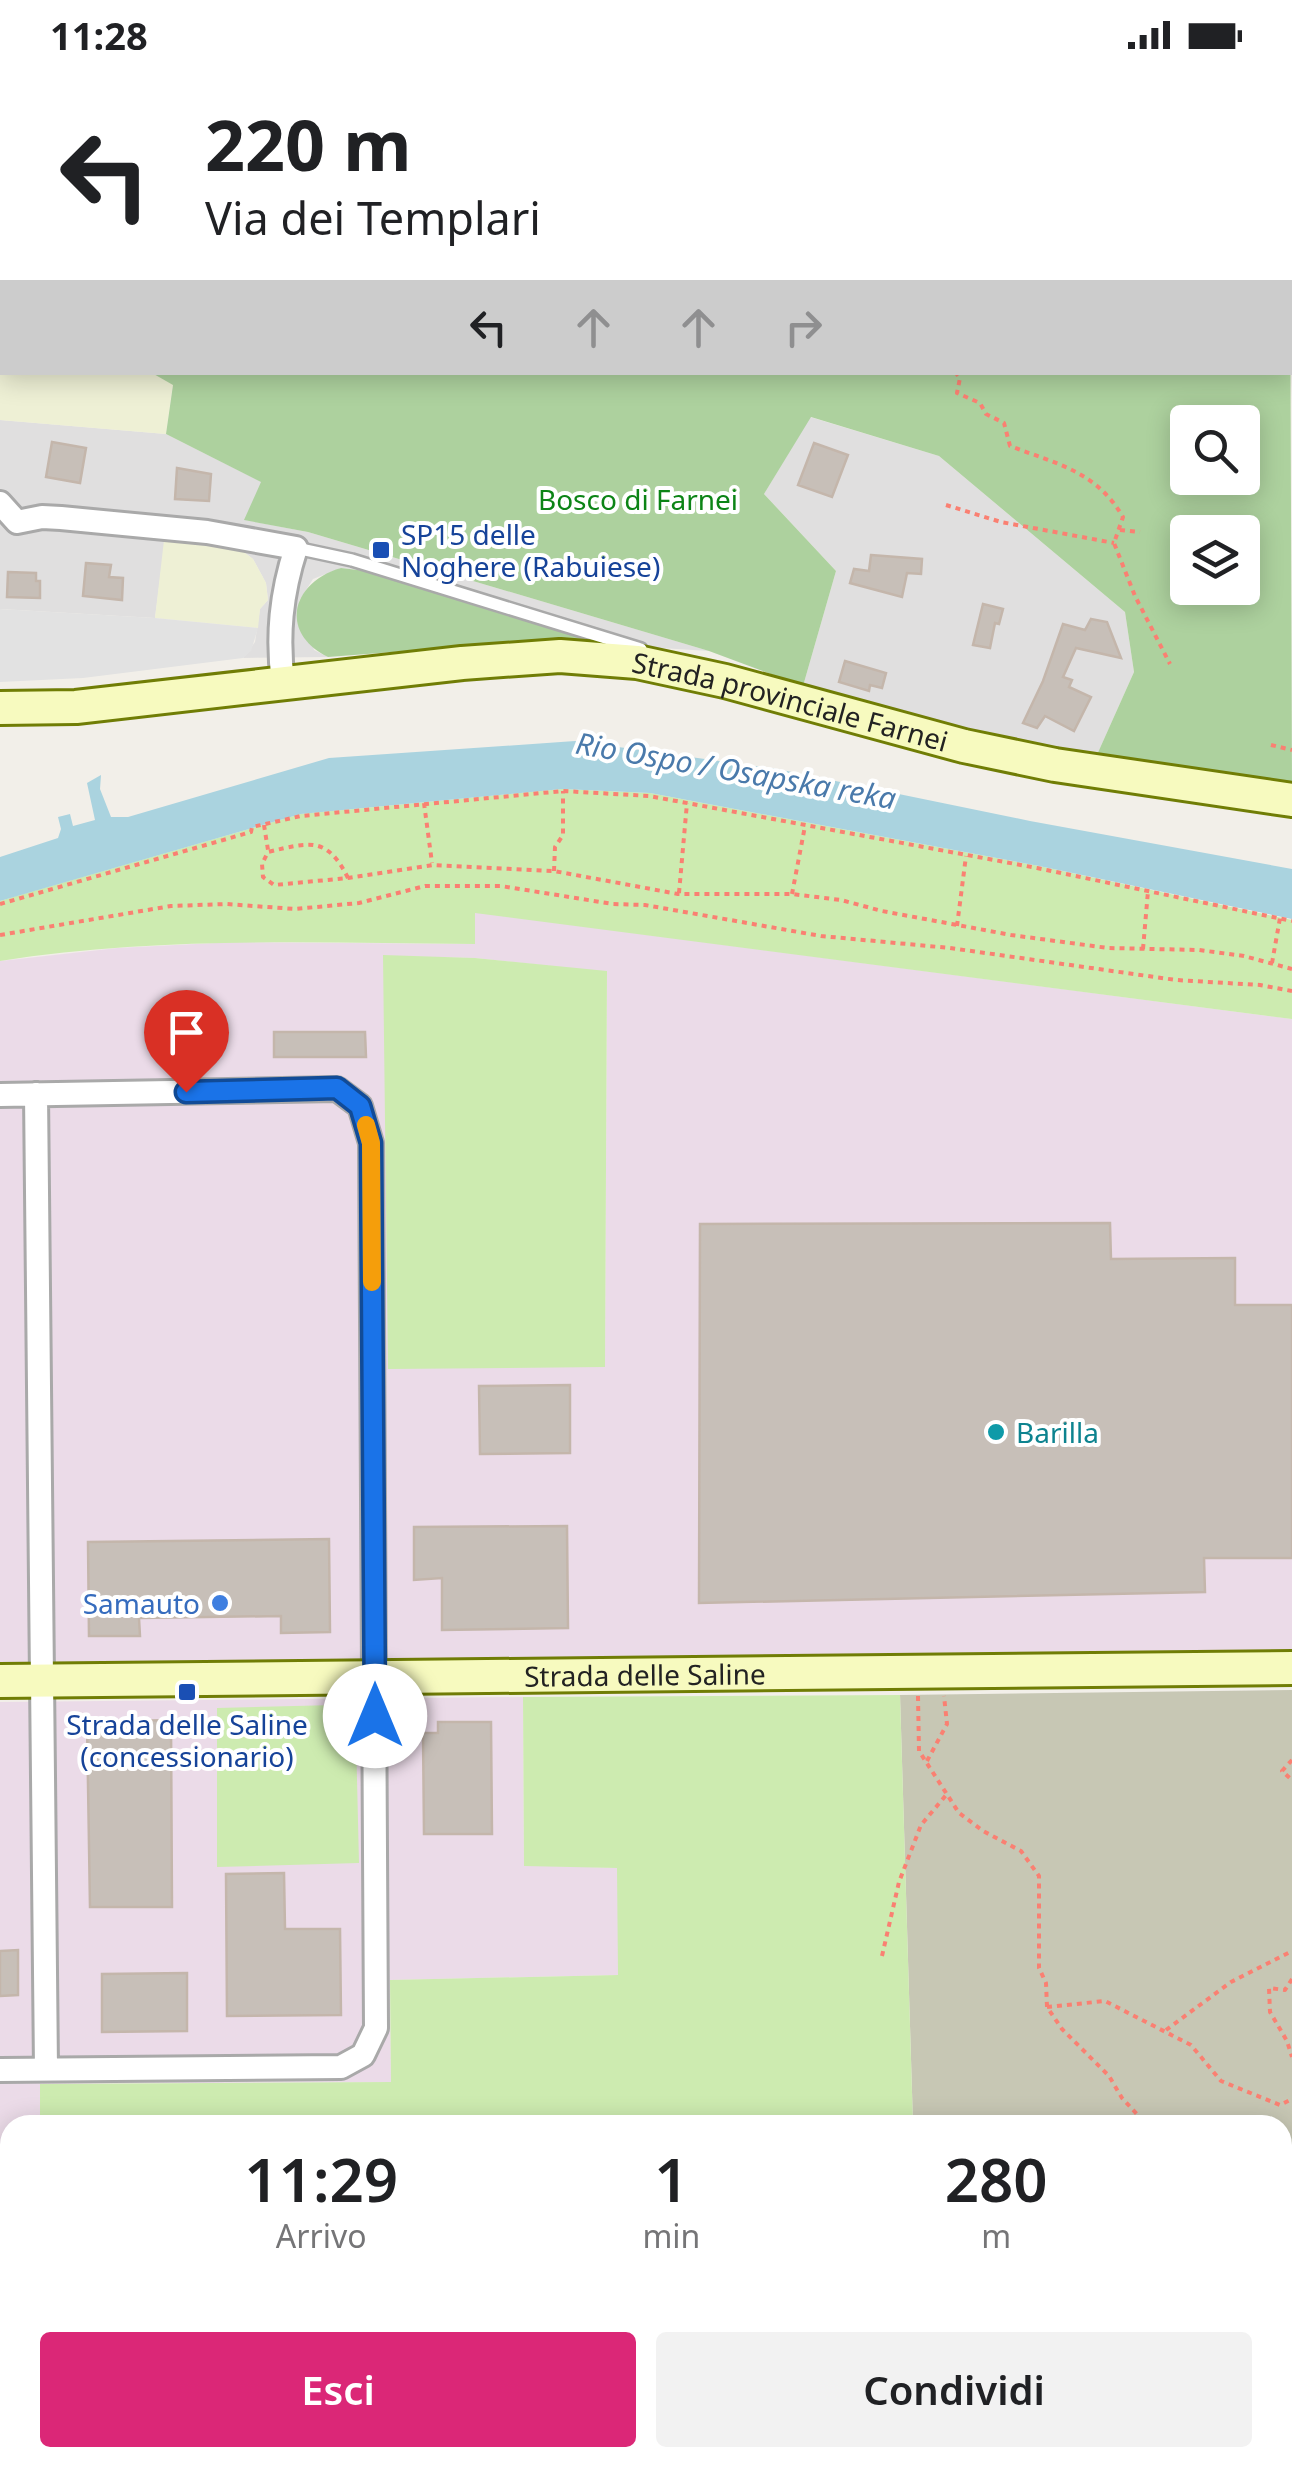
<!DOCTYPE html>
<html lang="it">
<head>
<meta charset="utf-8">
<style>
	:root { --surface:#fff; --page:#f2f2f2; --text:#202124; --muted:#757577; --accent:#db2777 }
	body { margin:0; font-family:"Noto Sans",sans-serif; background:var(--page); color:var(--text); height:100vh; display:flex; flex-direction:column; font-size:38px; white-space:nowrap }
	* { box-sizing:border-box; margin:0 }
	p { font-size:32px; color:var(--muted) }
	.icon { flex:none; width:55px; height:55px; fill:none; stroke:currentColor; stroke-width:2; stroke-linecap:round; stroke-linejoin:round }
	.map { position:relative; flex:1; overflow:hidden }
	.details { position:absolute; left:0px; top:2045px; width:1292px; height:352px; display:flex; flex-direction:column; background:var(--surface); border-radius:30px 30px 0 0; box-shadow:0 5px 25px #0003 }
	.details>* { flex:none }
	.banner { position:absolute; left:0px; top:0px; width:1292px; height:305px; box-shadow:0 5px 25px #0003; background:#fff; color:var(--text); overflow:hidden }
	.fabs { position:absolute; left:1170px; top:335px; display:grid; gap:20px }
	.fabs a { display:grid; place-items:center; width:90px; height:90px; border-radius:10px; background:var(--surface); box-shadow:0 5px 25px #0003; font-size:50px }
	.pin { position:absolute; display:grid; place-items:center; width:85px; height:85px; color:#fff; margin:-102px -42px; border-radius:50% 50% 50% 0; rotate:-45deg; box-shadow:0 0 10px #0007 }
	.pin .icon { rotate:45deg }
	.me { position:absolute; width:110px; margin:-55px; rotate:0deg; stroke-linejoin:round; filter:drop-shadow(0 0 8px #0008) }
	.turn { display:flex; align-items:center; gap:35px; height:210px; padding:0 40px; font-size:45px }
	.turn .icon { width:130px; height:130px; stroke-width:2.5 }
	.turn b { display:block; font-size:70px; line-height:85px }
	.lanes { display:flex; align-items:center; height:95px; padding:0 40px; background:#0003; justify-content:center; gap:50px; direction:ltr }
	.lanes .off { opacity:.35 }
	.eta { display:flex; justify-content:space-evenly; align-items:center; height:170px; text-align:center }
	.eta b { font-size:60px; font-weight:600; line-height:70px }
	.primary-button { display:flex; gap:20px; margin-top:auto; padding:20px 40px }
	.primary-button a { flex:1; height:115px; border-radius:10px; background:var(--accent); color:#fff; font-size:40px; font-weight:600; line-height:115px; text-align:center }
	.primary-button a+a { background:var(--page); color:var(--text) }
	.status { display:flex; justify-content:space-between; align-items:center; height:70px; padding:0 50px; background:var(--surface); direction:ltr }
	.status svg { height:28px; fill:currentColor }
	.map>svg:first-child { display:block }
</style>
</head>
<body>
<div class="status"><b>11:28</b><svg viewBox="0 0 49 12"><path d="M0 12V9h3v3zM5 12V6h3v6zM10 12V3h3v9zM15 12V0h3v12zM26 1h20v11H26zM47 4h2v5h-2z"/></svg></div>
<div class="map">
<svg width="1292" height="2396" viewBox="0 0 1292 2396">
	<rect width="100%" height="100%" fill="#f2efe9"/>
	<!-- residential -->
	<path fill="#e0dfdf" d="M810,347L939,386L1125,542L1134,602L1096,687L1028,676L803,616L836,501L764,424Z
		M0,350L166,364L262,412L245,450L308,462L709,581L596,574L366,501L341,498L313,509L299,531L314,580L328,587L243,588L255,572L260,539L268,530L266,513L253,489L240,479L225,474L165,470L155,548L0,539Z"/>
	<!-- industrial -->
	<path fill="#ebdbe8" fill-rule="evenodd" d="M474,842L1292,949V1580L0,1595V891L117,878L235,872L474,874ZM383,886L475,888L607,902L605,1297Z
		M523,1627L524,1795L618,1798V1905L390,1910L391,2012L40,2014V2055H10V2181H0V1632Z"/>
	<!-- construction -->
	<path fill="#c7c7b4" d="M1292,1620V2396H0V2181H10V2388H1282V2055H913L900,1625Z"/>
	<!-- farmland -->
	<path fill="#eef0d5" d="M0,220L2,302L152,303L173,314L166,364L0,350Z
		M164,470L225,474L240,479L253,489L266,513L268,530L260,539L258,558L155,548Z"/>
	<!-- grass -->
	<path fill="#cdebb0" d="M562,719L650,723L1039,796L1292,850V949L475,843V874C317,873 157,866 0,891V831L16,826L301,744Z
		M383,885L475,888L607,901L605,1297L388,1299Z
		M900,1625L913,2055H40V2014L391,2012L390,1910L618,1905L617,1798L524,1796L523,1627Z
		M335,1635L346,1642L345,1666L356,1667L359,1793L217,1797V1638Z"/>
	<!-- forest -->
	<path fill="#add19e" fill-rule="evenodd" d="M0,0H1292V57L1290,2H2V152Z
		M1290,158L1292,715L1096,687L1134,602L1125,542L939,386L811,347L764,424L836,501L803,616L709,581L308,462L244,450L261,412L166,364L173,315L152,303L1290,302ZM1188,352H1242V408H1188ZM1188,462H1242V518H1188Z
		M341,498L366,501L596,570V574L522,572L328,587C278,562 292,512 341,498Z"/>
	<!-- parking -->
	<path fill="#e2e2e2" d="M0,539L155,548L258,558L251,581L243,588L83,608L0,612Z"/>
	<!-- water -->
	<path fill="#aad3df" d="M575,671L777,699L1030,751L1292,799V849L1039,796L650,723L562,719L301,744L0,831V787L58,768L61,759L58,747L70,744L73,756L95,750L87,713L101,705L100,719L111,747H128L329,688Z"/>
	<!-- building -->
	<path fill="#c7bfb8" stroke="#c4b6ab" stroke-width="2.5" d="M52,372L86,378L80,413L46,407Z
		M814,373L848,385L832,427L798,415Z
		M177,398L211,404L209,431L175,429Z
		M871,485L922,489L921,504L907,503L902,527L850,513L854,499L869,501Z
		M86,493L111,495L109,507L123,508L122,530L83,526Z
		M8,502L36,503V511H40V528L7,527Z
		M983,534L1003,539L999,554L995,553L990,578L973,575Z
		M1091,549L1107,552L1121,588L1076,578L1063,607L1072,610L1069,617L1091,627L1074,661L1045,646L1037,658L1023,653L1043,611L1063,554L1085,560Z
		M845,591L886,603L882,618L870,615L869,621L839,612Z
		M274,962H365L366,987H274Z
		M1110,1153L1111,1189L1235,1188V1235H1292V1488H1204L1205,1522L699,1533L700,1154Z
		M570,1315V1383L480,1384L479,1316Z
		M567,1456L568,1558L442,1560V1508L414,1510V1457Z
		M329,1469L330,1562L281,1563V1546L139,1548L140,1566H89L88,1472Z
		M171,1650L172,1837H90L87,1652Z
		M438,1652H491L492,1764H424L423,1663H438Z
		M284,1803L285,1859H340L341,1945L227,1946L226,1804Z
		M18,1880V1925L0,1926V1881Z
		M187,1903V1961L102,1962V1904Z"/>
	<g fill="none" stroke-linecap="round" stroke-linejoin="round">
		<!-- lane casing -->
		<g stroke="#a9a9a9" stroke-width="16">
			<path id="lane" d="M296,478L352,490L641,579"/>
		</g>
		<!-- street casing -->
		<g stroke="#a9a9a9" stroke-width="28">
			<path id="street" d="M1204,0L1209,2
				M1290,37L1292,38
				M0,433L17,452L42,447L61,448L207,462L296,478C281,524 277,566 283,613
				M36,1024L46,1999
				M0,1025L337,1019L360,1036L371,1073L376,1958L363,1985L341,1997L0,2000"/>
		</g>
		<!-- secondary casing -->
		<g stroke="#707d05" stroke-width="38">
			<g id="secondary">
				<path id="s1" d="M0,638L76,637L462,593L560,586L637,592L725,611L964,676L1055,695L1292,730"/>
				<path id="s2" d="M0,1611L1292,1598"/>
			</g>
		</g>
		<!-- path -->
		<path stroke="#fa8072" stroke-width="4" stroke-dasharray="5 5" stroke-linecap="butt" d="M955,302L960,308L957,323L980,333L986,344L1004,353L1010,376C1057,394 1096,401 1123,447L1114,473L1135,526L1170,594
			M946,435L1001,452L1114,473
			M1120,460L1140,462
			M1271,675L1292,680
			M424,733L432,793
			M264,755L268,780
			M554,801L555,777L563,765V721
			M348,808C327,766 310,772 268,782L262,794L263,807L274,815L348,808L433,795L554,801L678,824H792L841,830L882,841L1011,865L1108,878L1199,880L1244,886L1292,899
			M679,823L687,733
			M792,824L805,756
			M0,834L251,762L252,757L301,746L563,721L649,726L1037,798L1292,851
			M957,856L966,786
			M0,865L171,836L226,834L295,839L359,833L425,816H501L613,834L645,835L821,866L950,878L1176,910L1260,915L1292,921
			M1143,879L1148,821
			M1272,893L1280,848
			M918,1626L919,1681L959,1743L983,1761L1021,1781L1039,1806V1898L1046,1913L1047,1937L1062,1959L1109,2006L1122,2028L1147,2055
			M1292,1690L1282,1701L1292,1710
			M927,1691L947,1654L944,1626
			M882,1886L899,1812L921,1755L947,1724
			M1292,1909L1285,1920L1269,1918L1270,1942L1287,1971L1292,1987
			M1047,1937L1105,1931L1191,1975L1221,2011L1280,2035L1292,2029
			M1166,1960L1231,1912L1292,1881
			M1282,2084L1292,2081"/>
		<!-- lane -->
		<use href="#lane" stroke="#fff" stroke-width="11"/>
		<!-- street -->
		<use href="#street" stroke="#fff" stroke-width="22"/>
		<!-- secondary -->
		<use href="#secondary" stroke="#f7fabf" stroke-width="32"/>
	</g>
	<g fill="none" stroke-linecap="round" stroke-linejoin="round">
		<!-- route casing -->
		<g stroke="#114b97" stroke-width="25">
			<path id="route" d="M186,1022L337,1018L360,1036L371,1073L375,1646"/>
		</g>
		<!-- route -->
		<use href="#route" stroke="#1a73e8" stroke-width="18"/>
		<!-- slow -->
		<path stroke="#f59e0b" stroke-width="18" d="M366,1055L371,1073L372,1212"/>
	</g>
	<!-- markers -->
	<g fill="#1a4fb4" stroke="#fff" stroke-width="4">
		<rect x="371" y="470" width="20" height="20" rx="5"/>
		<rect x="177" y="1612" width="20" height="20" rx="5"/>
	</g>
	<circle fill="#0f9aa8" stroke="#fff" stroke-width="4" cx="996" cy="1362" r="10"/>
	<circle fill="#3f7fe0" stroke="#fff" stroke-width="4" cx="220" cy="1533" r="10"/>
	<g text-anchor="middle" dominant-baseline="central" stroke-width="8" stroke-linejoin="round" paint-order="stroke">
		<!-- park labels -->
		<g font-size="28" fill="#0c8416" stroke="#fff">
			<text x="638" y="429">Bosco di Farnei</text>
		</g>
		<!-- transit labels -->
		<g font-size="28" fill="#164399" stroke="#fff" text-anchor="start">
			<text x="401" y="464">SP15 delle<tspan x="401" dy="32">Noghere (Rabuiese)</tspan></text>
			<text x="187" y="1654" text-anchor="middle">Strada delle Saline<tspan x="187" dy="32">(concessionario)</tspan></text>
		</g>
		<!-- street labels -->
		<g font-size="28" fill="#222" stroke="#fff">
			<text stroke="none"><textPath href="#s1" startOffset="798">Strada provinciale Farnei</textPath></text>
			<text stroke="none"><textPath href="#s2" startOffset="645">Strada delle Saline</textPath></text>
		</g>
		<!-- culture labels -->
		<g font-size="28" fill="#0d838f" stroke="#fff" text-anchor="start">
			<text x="1016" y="1362">Barilla</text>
		</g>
		<!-- shop labels -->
		<g font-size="28" fill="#366cbe" stroke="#fff" text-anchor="end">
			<text x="200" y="1533">Samauto</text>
		</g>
		<!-- water labels -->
		<g font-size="30" font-style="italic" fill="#4a7aab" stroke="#fff">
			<text transform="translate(736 700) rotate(10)">Rio Ospo / Osapska reka</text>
		</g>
	</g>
</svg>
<div class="fabs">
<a><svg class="icon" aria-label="search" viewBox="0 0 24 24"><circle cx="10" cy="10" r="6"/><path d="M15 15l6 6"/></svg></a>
<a><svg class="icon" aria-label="layers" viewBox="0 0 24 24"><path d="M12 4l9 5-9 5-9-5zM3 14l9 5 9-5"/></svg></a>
</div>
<div class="pin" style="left:186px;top:1022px;background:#d93025"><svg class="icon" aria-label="arrive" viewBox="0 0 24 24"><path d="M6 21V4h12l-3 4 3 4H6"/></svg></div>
<svg class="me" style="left:375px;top:1646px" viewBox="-20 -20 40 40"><circle r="19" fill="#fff"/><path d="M0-13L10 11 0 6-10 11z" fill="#1a73e8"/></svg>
<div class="banner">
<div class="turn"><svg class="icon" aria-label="left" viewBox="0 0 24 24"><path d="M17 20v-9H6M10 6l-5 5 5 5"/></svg><div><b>220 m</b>Via dei Templari</div></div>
<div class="lanes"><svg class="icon" aria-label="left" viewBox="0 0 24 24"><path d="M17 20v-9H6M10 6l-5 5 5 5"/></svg><svg class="icon off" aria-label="ahead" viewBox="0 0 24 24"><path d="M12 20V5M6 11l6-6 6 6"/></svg><svg class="icon off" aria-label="ahead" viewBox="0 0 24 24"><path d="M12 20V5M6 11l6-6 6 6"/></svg><svg class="icon off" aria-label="right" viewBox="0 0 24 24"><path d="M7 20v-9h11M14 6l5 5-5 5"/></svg></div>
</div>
<section class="details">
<div class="eta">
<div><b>11:29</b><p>Arrivo</p></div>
<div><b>1</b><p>min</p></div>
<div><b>280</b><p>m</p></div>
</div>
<div class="primary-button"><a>Esci</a><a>Condividi</a></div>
</section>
</div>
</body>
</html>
